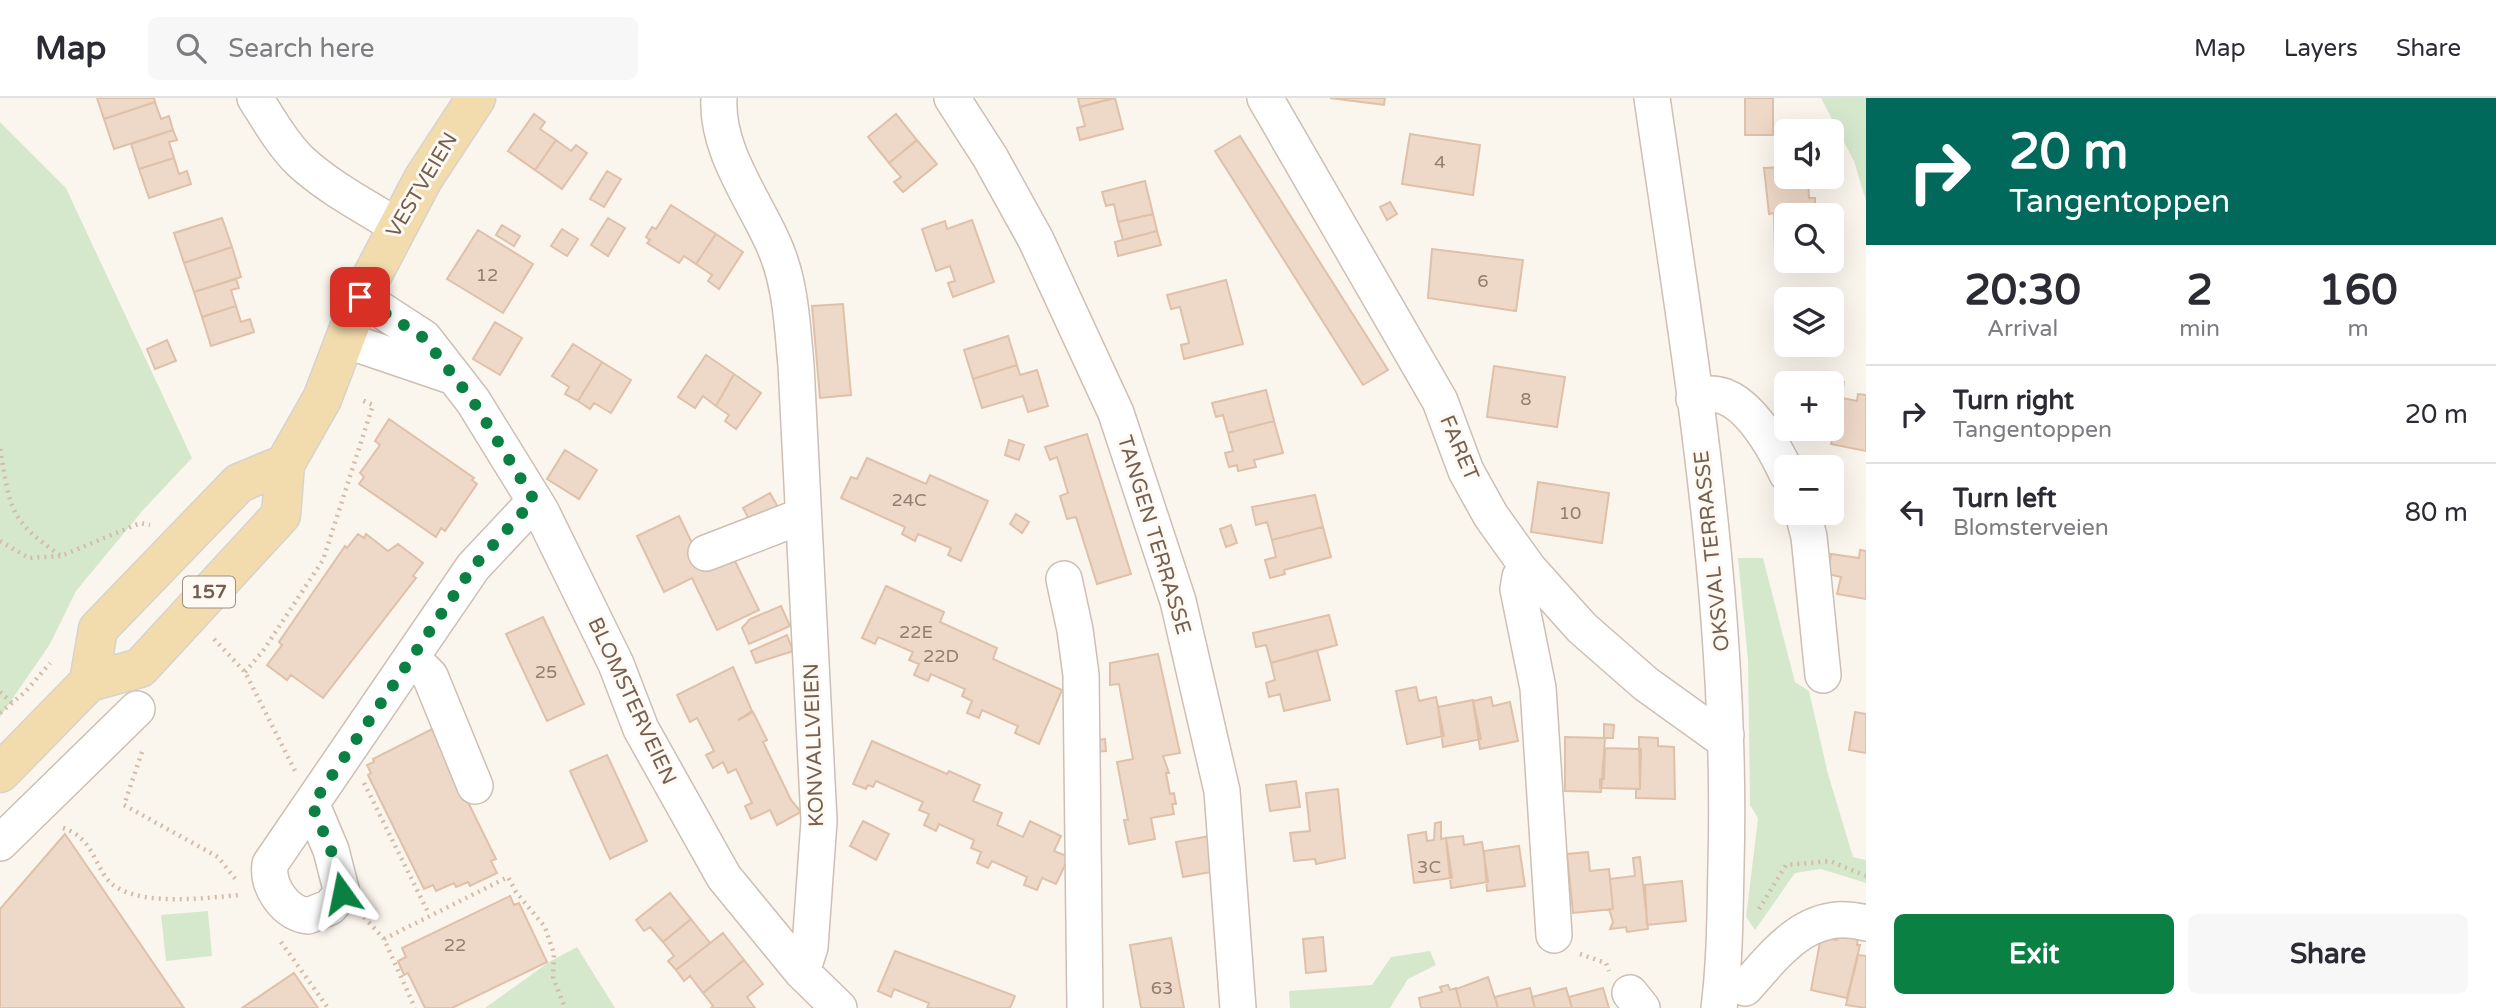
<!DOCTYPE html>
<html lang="en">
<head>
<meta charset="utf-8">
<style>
	:root { --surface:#fff; --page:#f7f7f7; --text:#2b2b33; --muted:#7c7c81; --line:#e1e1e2; --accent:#0b8043 }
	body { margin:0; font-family:"Varela Round",sans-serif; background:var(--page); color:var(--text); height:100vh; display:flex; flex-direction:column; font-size:26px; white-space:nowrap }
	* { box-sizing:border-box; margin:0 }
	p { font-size:23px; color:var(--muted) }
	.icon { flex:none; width:38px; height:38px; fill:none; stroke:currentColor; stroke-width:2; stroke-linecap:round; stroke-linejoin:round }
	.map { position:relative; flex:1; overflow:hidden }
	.details { display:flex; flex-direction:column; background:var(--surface); width:630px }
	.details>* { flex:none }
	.guide { background:#00695c; color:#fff; overflow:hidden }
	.tools { position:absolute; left:1774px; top:21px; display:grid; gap:14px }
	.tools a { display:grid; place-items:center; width:70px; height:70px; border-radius:10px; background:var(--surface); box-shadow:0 7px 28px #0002; font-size:35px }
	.pin { position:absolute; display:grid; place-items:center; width:60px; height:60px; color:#fff; margin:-30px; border-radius:14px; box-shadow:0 4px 10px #0006 }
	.me { position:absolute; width:77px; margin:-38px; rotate:348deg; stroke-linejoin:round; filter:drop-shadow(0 0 5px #0008) }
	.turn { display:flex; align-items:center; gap:24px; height:147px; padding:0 28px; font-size:32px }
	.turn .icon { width:91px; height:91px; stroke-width:2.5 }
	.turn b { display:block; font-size:49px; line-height:60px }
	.eta { display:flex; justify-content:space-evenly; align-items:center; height:119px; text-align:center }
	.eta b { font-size:42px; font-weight:800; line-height:49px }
	.primary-button { display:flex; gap:14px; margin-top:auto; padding:14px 28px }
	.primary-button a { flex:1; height:80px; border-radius:10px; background:var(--accent); color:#fff; font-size:28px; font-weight:800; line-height:80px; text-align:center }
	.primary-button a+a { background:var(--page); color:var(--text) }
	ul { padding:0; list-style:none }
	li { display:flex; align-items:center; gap:21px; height:98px; padding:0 28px; border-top:2px solid var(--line) }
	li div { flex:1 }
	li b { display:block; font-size:26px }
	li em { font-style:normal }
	header { display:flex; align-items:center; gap:42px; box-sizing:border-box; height:98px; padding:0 35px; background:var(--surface); border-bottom:2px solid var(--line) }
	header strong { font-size:33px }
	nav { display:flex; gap:38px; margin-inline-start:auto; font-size:24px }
	.search { width:490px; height:63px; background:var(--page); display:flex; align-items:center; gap:18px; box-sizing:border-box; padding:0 24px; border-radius:10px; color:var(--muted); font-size:26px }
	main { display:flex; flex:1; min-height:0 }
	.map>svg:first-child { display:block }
</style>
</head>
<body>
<header>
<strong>Map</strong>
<div class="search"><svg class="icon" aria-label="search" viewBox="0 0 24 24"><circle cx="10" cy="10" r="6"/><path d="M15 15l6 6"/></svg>Search here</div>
<nav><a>Map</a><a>Layers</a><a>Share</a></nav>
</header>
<main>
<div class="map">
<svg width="1866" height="910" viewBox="0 0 1866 910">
	<rect width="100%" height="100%" fill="#fbf6ed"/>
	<!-- green -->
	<path fill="#d6e8cc" d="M1821,0H1866V103L1854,63Z
		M0,24L66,90L192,360L144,411L76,493L50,546L0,619Z
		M1738,460H1763L1795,584L1809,593L1828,676L1853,759L1866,762V785L1821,771L1795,775L1755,832L1746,819L1758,720L1750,707L1748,562Z
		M208,813L212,858L166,863L161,817Z
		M577,849L615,910H485L549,864Z
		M1430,853L1436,867L1408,881L1390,910H1290L1289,893L1372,887L1391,859Z"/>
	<!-- building -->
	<path fill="#eed8c7" stroke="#dfc0a9" stroke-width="2" d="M97,0H154L155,4L104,21Z
		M1078,0H1113L1080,9Z
		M1115,0L1123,31L1080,42L1077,30L1085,28L1080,9Z
		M1330,0H1385L1384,7Z
		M1745,0H1773V37H1745Z
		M155,4L161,21L169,18L173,32L114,51L104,21Z
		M534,16L545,24L540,31L556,42L535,72L508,53Z
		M896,16L917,42L889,65L868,39Z
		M173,32L177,42L169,44L174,60L139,71L131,46Z
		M1410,36L1480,47L1473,97L1402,86Z
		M1240,38L1388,272L1363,287L1215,53Z
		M556,42L571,53L576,47L587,55L562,91L535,72Z
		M917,42L937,66L903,94L894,84L901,79L889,65Z
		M174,60L179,76L187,73L191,86L149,100L139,71Z
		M1787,69V79H1808L1809,100H1815V117H1787V153H1775L1774,115L1769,116L1764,70Z
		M607,73L621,81L604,109L590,101Z
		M1145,83L1153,116L1118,124L1114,106L1106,108L1102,94Z
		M1390,104L1397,116L1387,122L1380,109Z
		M671,107L716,136L696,166L684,158L679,165L647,145L650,142L646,139L652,129L656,131Z
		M1153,116L1157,133L1123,142L1118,124Z
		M222,120L232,149L184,165L174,135Z
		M608,120L625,130L608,158L591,147Z
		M972,122L994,184L953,199L948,185L955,183L950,168L936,173L922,131L945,123L947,131Z
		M502,127L520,138L514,148L496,137Z
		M562,131L578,141L567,158L551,148Z
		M478,132L533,166L503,215L447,181Z
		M1157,133L1161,147L1118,158L1115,144Z
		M716,136L743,154L719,191L708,183L712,177L696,166Z
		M232,149L241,179L194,194L184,165Z
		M1432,151L1523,162L1516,213L1428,200Z
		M236,181L239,190L231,192L236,208L202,219L194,194Z
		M1226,182L1243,246L1184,261L1181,247L1189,245L1180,209L1171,211L1167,197Z
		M843,206L851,297L820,300L812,208Z
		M236,208L241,224L250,221L254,234L211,248L202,219Z
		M495,224L522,240L500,277L473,261Z
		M1008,238L1017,267L973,281L964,252Z
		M167,242L176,263L155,271L147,251Z
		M573,246L602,264L578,303L565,296L569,289L552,278Z
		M706,257L734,276L716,308L703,298L695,310L678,299Z
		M602,264L631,282L611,315L594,305L590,311L578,303Z
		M1017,267L1020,277L1037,272L1048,308L1028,314L1023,298L982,310L973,281Z
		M1494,268L1565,279L1557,329L1487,319Z
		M734,276L761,295L736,331L725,323L729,317L716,308Z
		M1822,279L1844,284L1836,329H1832V285H1821Z
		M1266,292L1274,323L1228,335L1223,317L1216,319L1212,305Z
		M1858,296L1866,297V353L1831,346L1842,300L1857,303Z
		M389,321L474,380L472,382L477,386L445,433L441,430L436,439L359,386L364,379L360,375L380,347L375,343Z
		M1274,323L1283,355L1254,362L1256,369L1238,373L1237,367L1229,369L1225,355L1233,353L1228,335Z
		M1087,336L1131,476L1097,486L1076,419L1067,421L1060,398L1068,395L1057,359L1050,362L1045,349Z
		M1009,342L1024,347L1019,362L1005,357Z
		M565,352L597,372L579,401L547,381Z
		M867,360L926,386L930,377L988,403L961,463L948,457L951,450L918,436L915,443L902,436L905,429L841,400L851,379L857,381Z
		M1538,384L1609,395L1602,445L1531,434Z
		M770,395L779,411L751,425L743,410Z
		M1315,397L1323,429L1272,442L1267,424L1256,427L1252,409Z
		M1016,416L1029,424L1022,435L1010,426Z
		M679,418L704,470L732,457L759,512L717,532L692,480L664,494L637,438Z
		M1231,427L1237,445L1226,449L1220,431Z
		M1323,429L1331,459L1284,472L1285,476L1270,480L1265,462L1276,459L1272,442Z
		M358,436L364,440L366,436L388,453L398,446L423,465L413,478L416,480L323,600L291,577L287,582L267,567L282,547L279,544L345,448L347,450Z
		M1860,452L1866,453V501L1837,496L1841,479L1828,476L1831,456L1859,460Z
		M886,488L944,514L940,524L997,550L993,561L1062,592L1039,646L1015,635L1018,628L982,612L979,620L967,615L972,603L962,598L965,591L931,576L928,583L914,577L919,566L909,562L913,554L878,539L875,546L862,540Z
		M781,508L790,528L749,546L742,530L750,521Z
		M1329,517L1337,547L1271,565L1266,547L1256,549L1253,535Z
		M543,519L584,606L547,623L506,536Z
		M787,537L793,553L756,565L751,553Z
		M1317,552L1330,602L1284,613L1280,596L1269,599L1266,585L1275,582L1271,565Z
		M1158,556L1180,655L1163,658L1169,675H1166L1170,696L1174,695L1176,706H1172L1174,716L1151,720L1155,741L1129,746L1124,722H1128L1117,664L1133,661L1119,586L1110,587V565Z
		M733,569L752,613L738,622L753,614L767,642L763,644L791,702L801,714L777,727L770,712L751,721L745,708L752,705L736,671L728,675L723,664L713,670L706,657L714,653L697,620L690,624L677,597Z
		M1416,589L1419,603L1436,599L1444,638L1407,646L1396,593Z
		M1491,599L1493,608L1510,604L1518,643L1480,651L1473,603Z
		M1473,602L1481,641L1443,649L1438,609Z
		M1855,614L1866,616V655L1849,652Z
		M1604,626L1614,627L1613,640H1604Z
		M432,631L496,761L491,763L497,775L470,788L468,784L456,789L454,785L436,793L433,787L424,791L368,677L371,675L367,667L374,664L373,661Z
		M1565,639L1605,640L1601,694L1565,693Z
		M1639,639L1658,640V648L1674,649L1675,701L1636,700V691H1640Z
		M1105,641L1106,653L1094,654L1093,642Z
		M872,643L947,676L949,673L980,687L973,703L1002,715L997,727L1023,739L1030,723L1061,738L1054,753L1069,759L1056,786L1042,780L1037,792L1024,787L1027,779L992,763L988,770L977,765L981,754L971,750L974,742L939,726L936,733L924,727L929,716L919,712L923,704L876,683L873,689L868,687L866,691L853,686Z
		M1605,650L1641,651L1640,691L1600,690V681H1604Z
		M607,657L647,743L610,761L570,673Z
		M1296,683L1300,709L1270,713L1266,687Z
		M1338,691L1345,760L1316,766L1315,761L1294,763L1290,735L1310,733L1306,695Z
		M863,723L889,736L876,762L850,748Z
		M1441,724V741L1446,740L1452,780L1414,785L1408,737L1426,734L1427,743L1434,742L1435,725Z
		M65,736L184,910H0V811Z
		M1210,738L1217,773L1183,779L1176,744Z
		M1463,738L1464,747L1482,744L1488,784L1451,790L1446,740Z
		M1519,748L1525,788L1487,793L1484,753Z
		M1588,754L1590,773L1609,771L1613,811L1573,815L1567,756Z
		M1640,759L1648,831L1627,834L1626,829L1610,831L1613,824L1609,811H1613L1610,781L1635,778L1633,760Z
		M1682,783L1686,823L1647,827L1645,787Z
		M670,795L691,821L663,844L650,829L644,833L636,822Z
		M510,798L514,807L519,805L547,864L452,910H425L408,875L404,877L398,863L406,859L402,850Z
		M691,821L710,845L676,872L668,863L674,858L663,844Z
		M723,835L744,862L703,895L690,878L684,883L676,872Z
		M1838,835L1858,839L1857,847H1860L1847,900L1811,892L1821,839L1837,842Z
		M1323,839L1326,873L1306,875L1303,841Z
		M1171,840L1184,910H1141L1130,847Z
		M895,853L1015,898L1010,910H927L929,905L894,891L891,899L878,893Z
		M1858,857L1866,858V910L1846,907Z
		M744,862L763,886L747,899L755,910H711L713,908L703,895Z
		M294,875L318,910H242Z
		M1488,879L1498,910H1461L1456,891Z
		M1448,887L1450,892L1456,890L1461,910H1421L1419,900L1442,894L1440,889Z
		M1530,890L1535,910H1498L1495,899Z
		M1566,890L1572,910H1535L1532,899Z
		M1603,890L1609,910H1572L1569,899Z"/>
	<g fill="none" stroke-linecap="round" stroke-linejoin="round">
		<!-- minor casing -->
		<g stroke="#cdbfb3" stroke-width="38">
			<path id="minor" d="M255,0C269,22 282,45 300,63C328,89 364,108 397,128
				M719,0C716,52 753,100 773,145C791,184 792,226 796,267L819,723L810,849L802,874
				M952,0L990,59L1036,142L1116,315L1178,503L1222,693L1238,910
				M1265,0L1440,303L1466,373L1491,418L1529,471L1582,530L1646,586L1717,637H1726
				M1652,0C1689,255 1733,509 1726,767C1725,815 1725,863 1719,910
				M361,199L424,240L473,303L541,413L616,566L641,631L724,779L802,874L839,910
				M345,242L451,278
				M1694,301C1736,277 1773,346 1787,376
				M1803,415L1809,439L1823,577
				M706,455L802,418
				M1529,471L1520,479L1518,491L1538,590L1554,837
				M1064,481L1075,532L1081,577L1085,910
				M412,560L430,578L475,688
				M312,707L331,752L342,795L330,809L308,818C285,815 267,789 270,766L473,469L535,403
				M0,745L137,611
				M1745,890C1778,853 1810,809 1866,825
				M1630,895L1642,910"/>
		</g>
		<!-- major casing -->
		<g stroke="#d8d2ce" stroke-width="41">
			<path id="major" d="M89,584L98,531L239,385L285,366
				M0,675L89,584L140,570L281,417L285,366L322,301L361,199L423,81L476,0"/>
		</g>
		<!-- path -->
		<path stroke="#d3bca9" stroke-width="4.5" stroke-dasharray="2 5" stroke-linecap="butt" d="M0,351C11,412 8,421 61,458L140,425L150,427
			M0,443L29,460L61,458
			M214,541L245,574L295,673
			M245,574L263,553L323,462L373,307L359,301
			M0,594L12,605
			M0,615L26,593L50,565
			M142,654L124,707L218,759L237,783
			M364,685L429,816
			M63,730C97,741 94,775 116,789C147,808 205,800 240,797
			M1759,811L1786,767L1830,763L1866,778
			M364,819L384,841L415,910
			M384,841L508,779L516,794L545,829L554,856L553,879L565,910
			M281,844L328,910
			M1580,856L1606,865L1609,873"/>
		<!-- minor -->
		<use href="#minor" stroke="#fff" stroke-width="35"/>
		<!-- major -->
		<use href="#major" stroke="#f2dcad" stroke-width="38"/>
	</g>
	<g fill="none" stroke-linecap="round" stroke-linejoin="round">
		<!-- route -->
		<path stroke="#0b8043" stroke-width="12" stroke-dasharray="0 21.6" d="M342,795L331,752L312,707L473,469L534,402L473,303L424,240L360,199"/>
	</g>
	<g text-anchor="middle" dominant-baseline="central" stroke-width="6" stroke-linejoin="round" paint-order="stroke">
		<!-- number labels -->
		<g font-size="18" fill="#937d6e">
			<text x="1440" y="64">4</text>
			<text x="487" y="177">12</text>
			<text x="1483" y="183">6</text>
			<text x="1526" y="301">8</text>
			<text x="909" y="402">24C</text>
			<text x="1570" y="415">10</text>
			<text x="916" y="534">22E</text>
			<text x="941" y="558">22D</text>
			<text x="546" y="574">25</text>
			<text x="1429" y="769">3C</text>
			<text x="455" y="847">22</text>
			<text x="1162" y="890">63</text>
		</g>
		<!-- shield labels -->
		<rect fill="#fefaf3" stroke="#9e8e82" stroke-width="2" x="183" y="478.5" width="52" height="31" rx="5"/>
		<g font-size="19" font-weight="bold" fill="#755f51">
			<text x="209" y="494">157</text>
		</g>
		<!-- street labels -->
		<g font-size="21" fill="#755f51" stroke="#fefaf3">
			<text transform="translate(422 87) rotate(-59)">VESTVEIEN</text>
			<text transform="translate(1459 350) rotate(67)">FARET</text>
			<text transform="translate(1154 437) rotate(73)">TANGEN TERRASSE</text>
			<text transform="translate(1712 453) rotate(-96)">OKSVAL TERRASSE</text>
			<text transform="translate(632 603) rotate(65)">BLOMSTERVEIEN</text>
			<text transform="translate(814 647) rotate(-92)">KONVALLVEIEN</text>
		</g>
	</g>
</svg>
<div class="tools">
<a><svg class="icon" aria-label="sound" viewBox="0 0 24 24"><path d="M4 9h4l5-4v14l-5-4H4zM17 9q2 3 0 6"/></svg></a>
<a><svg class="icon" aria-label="search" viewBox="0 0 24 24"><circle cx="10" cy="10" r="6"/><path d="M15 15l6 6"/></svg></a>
<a><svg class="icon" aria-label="layers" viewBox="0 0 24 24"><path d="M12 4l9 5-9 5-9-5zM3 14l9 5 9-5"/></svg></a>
<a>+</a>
<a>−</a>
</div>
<div class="pin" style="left:360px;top:199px;background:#d93025"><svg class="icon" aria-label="arrive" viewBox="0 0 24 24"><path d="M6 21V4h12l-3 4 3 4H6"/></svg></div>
<svg class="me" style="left:342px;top:795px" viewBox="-20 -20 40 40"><path d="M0-17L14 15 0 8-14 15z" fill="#0b8043" stroke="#fff" stroke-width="4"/></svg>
</div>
<section class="details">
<div class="guide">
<div class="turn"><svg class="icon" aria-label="right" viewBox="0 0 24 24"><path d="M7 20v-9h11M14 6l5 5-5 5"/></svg><div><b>20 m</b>Tangentoppen</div></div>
</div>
<div class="eta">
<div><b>20:30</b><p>Arrival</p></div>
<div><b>2</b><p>min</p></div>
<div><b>160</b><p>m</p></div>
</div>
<ul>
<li><svg class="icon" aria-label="right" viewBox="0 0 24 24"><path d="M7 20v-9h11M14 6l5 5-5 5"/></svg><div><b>Turn right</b><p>Tangentoppen</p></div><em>20 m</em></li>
<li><svg class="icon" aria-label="left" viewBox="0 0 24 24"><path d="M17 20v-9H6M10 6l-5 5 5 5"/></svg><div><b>Turn left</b><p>Blomsterveien</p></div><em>80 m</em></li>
</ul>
<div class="primary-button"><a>Exit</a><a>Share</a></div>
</section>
</main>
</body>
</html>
